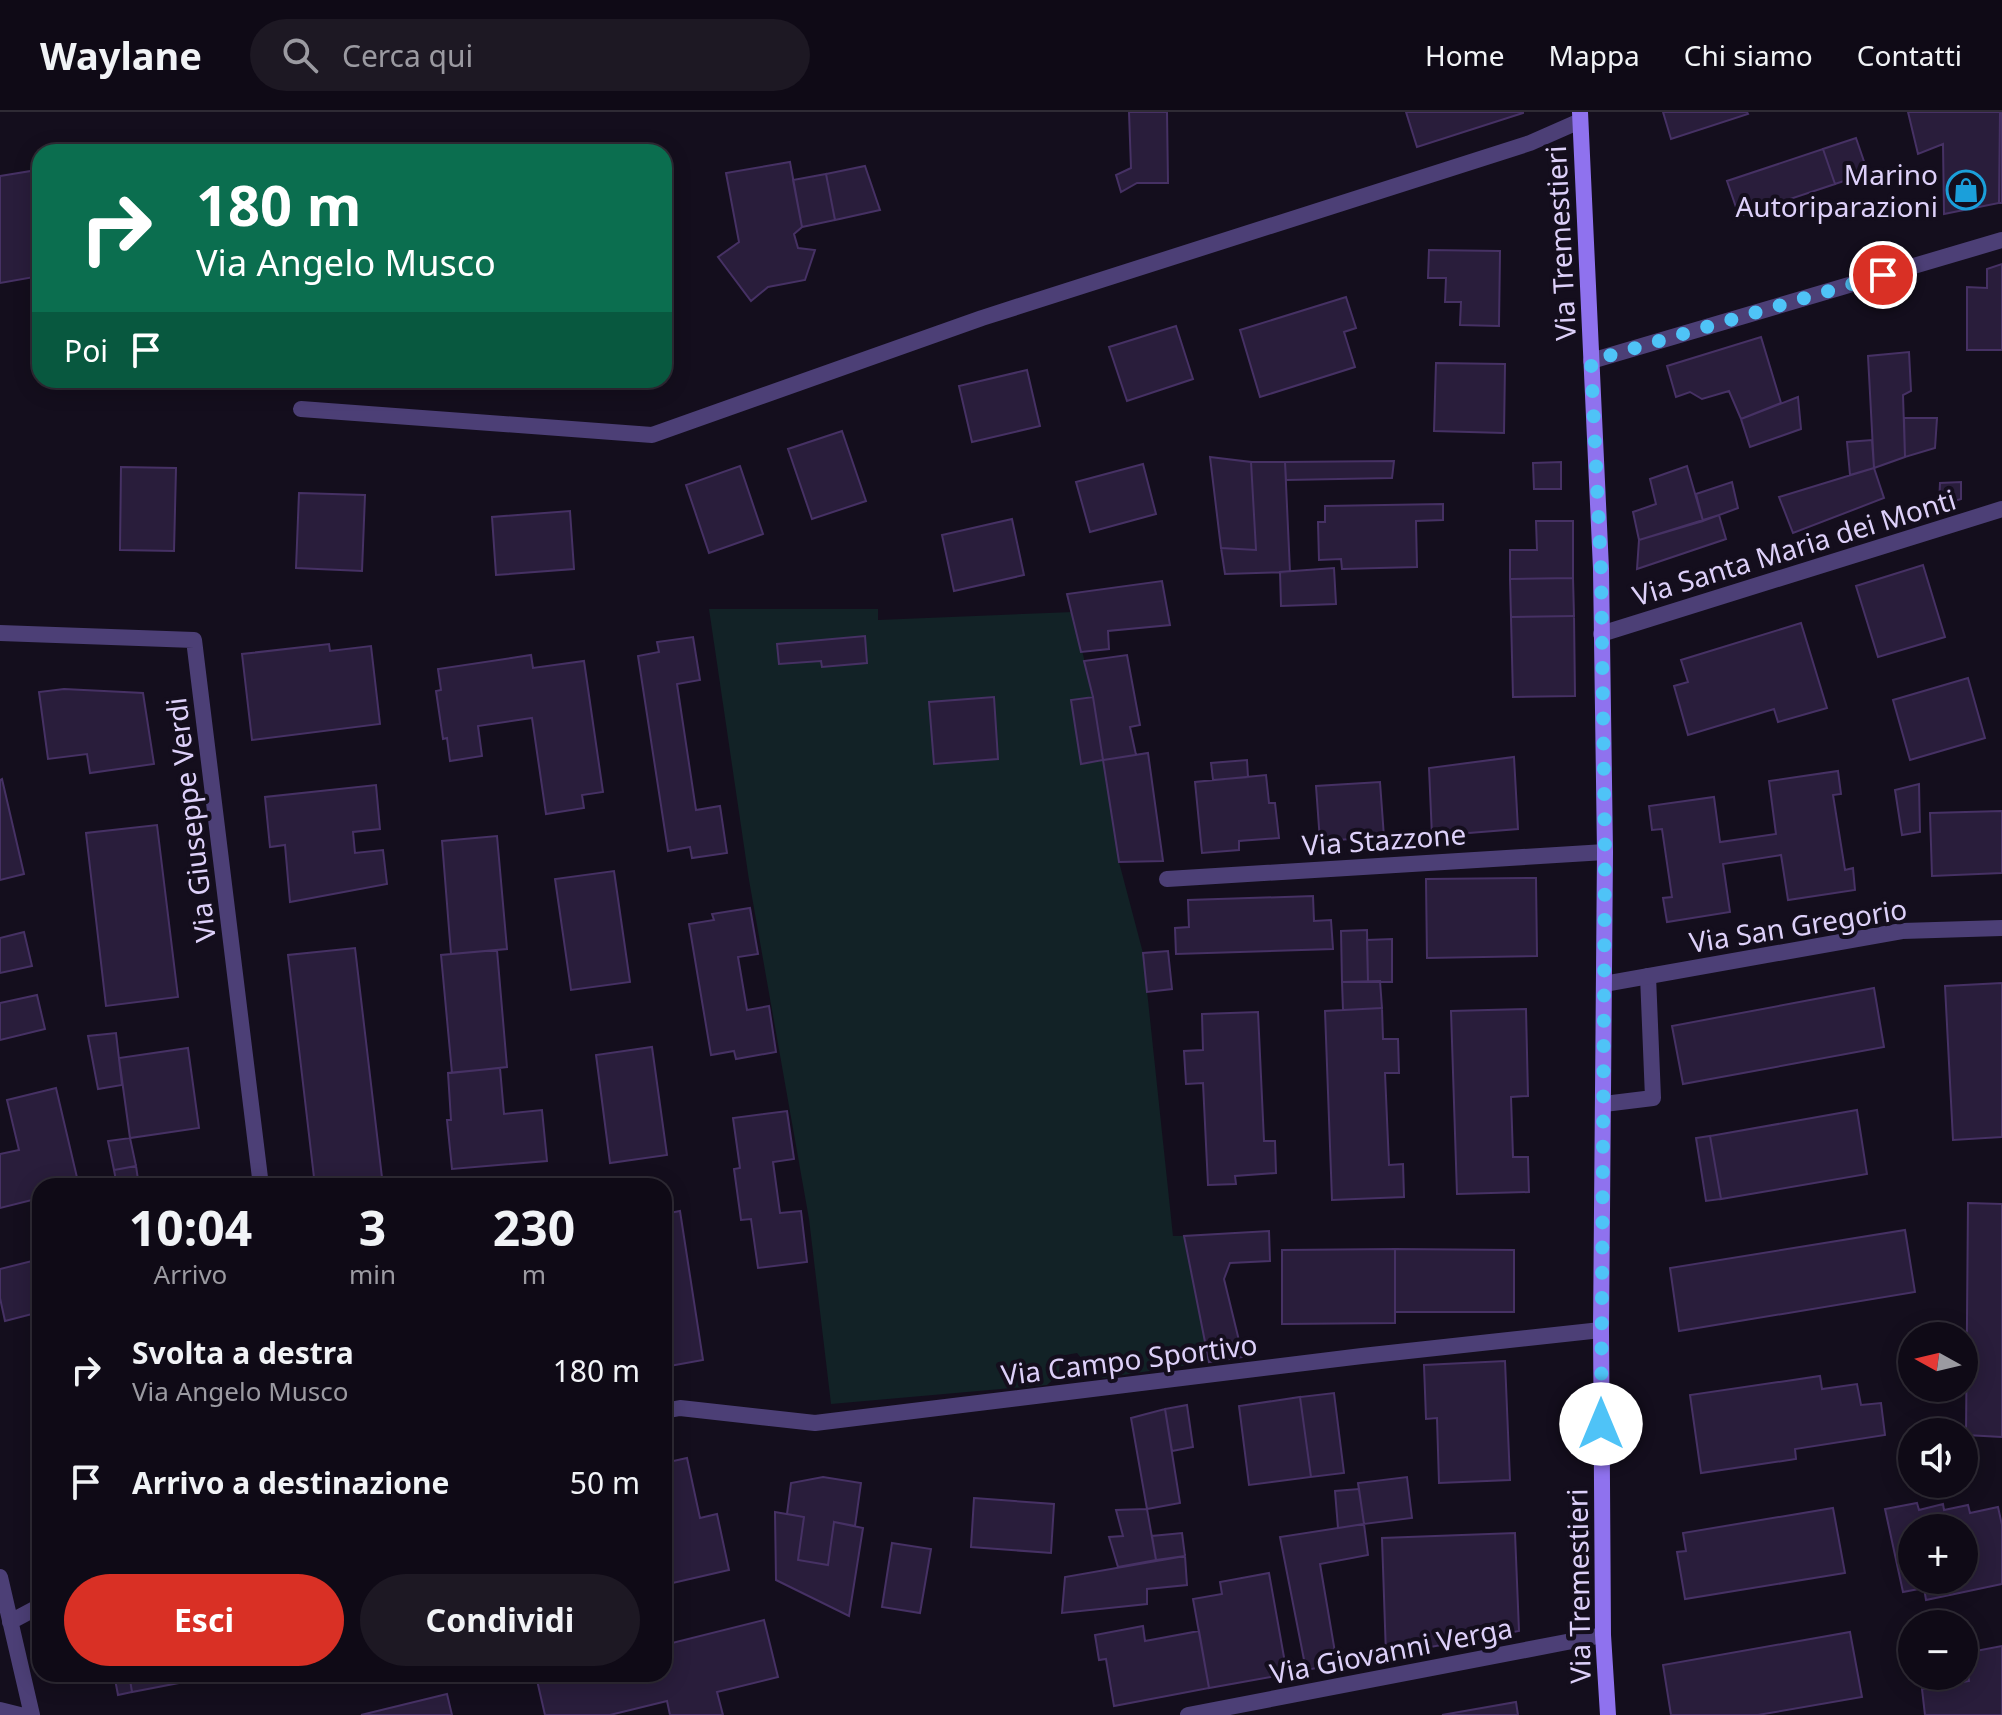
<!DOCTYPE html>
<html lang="it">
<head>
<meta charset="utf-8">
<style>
	:root { --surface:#0f0a16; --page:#1d1823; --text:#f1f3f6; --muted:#9b9aa1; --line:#2f2b35; --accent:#d93025 }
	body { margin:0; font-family:"Noto Sans",sans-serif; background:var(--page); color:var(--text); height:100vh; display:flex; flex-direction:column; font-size:30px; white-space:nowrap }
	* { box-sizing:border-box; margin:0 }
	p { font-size:26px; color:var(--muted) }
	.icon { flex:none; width:44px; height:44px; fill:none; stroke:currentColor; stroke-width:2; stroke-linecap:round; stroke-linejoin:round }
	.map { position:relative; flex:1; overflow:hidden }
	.drawer { position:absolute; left:32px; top:1066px; width:640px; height:504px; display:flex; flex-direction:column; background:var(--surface); border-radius:24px; box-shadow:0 4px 20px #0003,0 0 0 2px var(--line) }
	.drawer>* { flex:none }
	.banner { position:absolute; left:32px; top:32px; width:640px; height:244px; border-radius:24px; box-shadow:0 4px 20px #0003,0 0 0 2px var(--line); background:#0b6e4f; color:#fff; overflow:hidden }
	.needle { width:52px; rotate:278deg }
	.fabs { position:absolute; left:1898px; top:1210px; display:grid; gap:16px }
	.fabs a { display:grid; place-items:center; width:80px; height:80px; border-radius:50%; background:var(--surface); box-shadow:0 4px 20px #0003,0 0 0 2px var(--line); font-size:40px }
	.pin { position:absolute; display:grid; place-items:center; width:68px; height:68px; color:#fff; margin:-34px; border:4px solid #fff; border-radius:50%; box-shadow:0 2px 8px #0007 }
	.me { position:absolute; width:88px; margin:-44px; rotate:0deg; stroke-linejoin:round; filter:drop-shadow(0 0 6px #0008) }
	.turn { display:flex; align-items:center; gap:28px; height:168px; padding:0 32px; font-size:36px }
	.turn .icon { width:104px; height:104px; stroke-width:2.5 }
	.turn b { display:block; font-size:56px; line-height:68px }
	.then { display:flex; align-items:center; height:76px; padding:0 32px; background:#0003; gap:16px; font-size:30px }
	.eta { display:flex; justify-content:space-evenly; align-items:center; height:136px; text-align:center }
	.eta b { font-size:48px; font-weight:700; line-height:56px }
	.button { display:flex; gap:16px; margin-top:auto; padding:16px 32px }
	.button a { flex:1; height:92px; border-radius:48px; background:var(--accent); color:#fff; font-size:32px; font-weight:700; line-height:92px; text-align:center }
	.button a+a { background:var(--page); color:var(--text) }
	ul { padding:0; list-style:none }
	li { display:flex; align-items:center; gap:24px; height:112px; padding:0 32px }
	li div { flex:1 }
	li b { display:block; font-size:30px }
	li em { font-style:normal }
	header { display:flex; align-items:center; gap:48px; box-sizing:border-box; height:112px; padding:0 40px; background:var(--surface); border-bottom:2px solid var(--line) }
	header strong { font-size:38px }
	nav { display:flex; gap:44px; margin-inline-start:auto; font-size:28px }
	.search { width:560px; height:72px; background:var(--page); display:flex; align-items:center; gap:20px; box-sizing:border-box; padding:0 28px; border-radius:44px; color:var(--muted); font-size:30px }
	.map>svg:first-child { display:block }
</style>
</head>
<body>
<header>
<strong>Waylane</strong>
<div class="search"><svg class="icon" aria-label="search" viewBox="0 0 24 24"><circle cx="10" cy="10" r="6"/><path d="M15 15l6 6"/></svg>Cerca qui</div>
<nav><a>Home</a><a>Mappa</a><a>Chi siamo</a><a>Contatti</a></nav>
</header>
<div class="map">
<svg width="2002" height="1603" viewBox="0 0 2002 1603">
	<rect width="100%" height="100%" fill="#140e1d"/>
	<!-- green -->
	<path fill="#122226" d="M709,497H878V508L1073,500L1093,585L1119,750L1143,841L1173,1124H1184L1209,1250L1103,1266L1092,1259L1077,1241L1060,1244L1059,1262L1047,1273L831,1292L809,1107L749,768Z"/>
	<!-- building -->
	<path fill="#291d3b" stroke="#463164" stroke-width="2" fill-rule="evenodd" d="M1129,0H1167L1168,71H1137L1121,80L1116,63L1131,56Z
		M1406,0H1523V1L1417,35Z
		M1663,0H1747L1748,2L1671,27Z
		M1908,0H2000L1999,91L1944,102L1943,32L1918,42Z
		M2000,0H2002V91H1999Z
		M1856,26L1868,61L1835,72L1823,37Z
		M1823,37L1835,72L1739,104L1727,69Z
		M790,50L802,115L794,122L798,136L815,138L805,168L768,175L751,189L718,145L739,130L726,61Z
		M865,54L880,98L835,108L826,62Z
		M31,59L40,111V164L0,171V64Z
		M826,62L835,108L802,115L793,68Z
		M1429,138L1500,139L1499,214L1460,213L1461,190H1445L1446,166H1428Z
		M2002,152V238H1967V175L1987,176V157Z
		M1346,185L1356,216L1344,220L1355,255L1260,285L1240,218Z
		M1176,214L1193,267L1127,289L1109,235Z
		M1761,225L1781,291L1741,307L1729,279L1702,287L1690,280L1676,285L1667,254Z
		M1909,240L1911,279L1903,283L1905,345L1874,356L1868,244Z
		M1436,251L1505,252L1504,321L1434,319Z
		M1027,258L1040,314L972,330L959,274Z
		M1798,285L1801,317L1750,335L1741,307Z
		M1904,306H1937L1935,336L1905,345Z
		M842,319L866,389L812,407L788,337Z
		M1872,328L1874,356L1850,363L1847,330Z
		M1210,345L1251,350L1256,438L1221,436Z
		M1394,349L1392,366L1286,368L1285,350Z
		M1251,350H1285L1290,460L1225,462L1221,436L1256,438Z
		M1561,350V377H1534L1533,351Z
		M1143,352L1156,402L1090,420L1076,370Z
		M740,354L763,422L709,441L686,373Z
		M1687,354L1703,409L1639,428L1633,400L1656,392L1650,367Z
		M121,355L176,356L174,439L120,438Z
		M1874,356L1884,386L1793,421L1779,385Z
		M1732,370L1738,396L1703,409L1696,382Z
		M1961,370V387L1939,394L1940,371Z
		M299,381L365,383L362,459L296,456Z
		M1443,392V408L1416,409L1417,455L1342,457L1341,447L1319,448L1318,410H1325V394Z
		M570,399L574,457L496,463L492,405Z
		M1719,403L1726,427L1637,457L1639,428Z
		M1012,407L1024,463L954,479L942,423Z
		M1536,409H1573V466L1510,467V438H1537Z
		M1923,453L1945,525L1878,545L1856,474Z
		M1334,456L1336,492L1281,494L1280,460Z
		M1573,466L1574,504L1511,505L1510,467Z
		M1162,469L1170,513L1108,519L1109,537L1081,540L1067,482Z
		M1574,504L1575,584L1513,585L1511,505Z
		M1801,511L1827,596L1778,610L1774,597L1688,623L1674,574L1688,570L1681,548Z
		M865,524L867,551L822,555L821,549L779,552L777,532Z
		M693,525L700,568L677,572L696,698L720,694L727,741L692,746L690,735L668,739L638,544L659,540L657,530Z
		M329,532L330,539L371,534L380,612L252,628L242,542Z
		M531,543L533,556L584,549L603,680L582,683L584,696L546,702L532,606L478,614L482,644L450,649L447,626L443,627L436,579L441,578L438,557Z
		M1127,543L1140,613L1130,615L1136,643L1103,648L1093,585L1084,549Z
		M1968,566L1985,626L1910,648L1893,588Z
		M64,577L143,581L154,652L90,661L87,642L48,647L39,580Z
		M994,585L998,647L934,652L929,590Z
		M1093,585L1103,648L1081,652L1071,588Z
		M1148,641L1163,749L1119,750L1103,648Z
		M1514,645L1518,717L1432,724L1429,656Z
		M1247,648L1248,665L1213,668L1211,651Z
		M1838,659L1841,682L1833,683L1845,758L1853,756L1855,778L1788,788L1781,743L1723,752L1730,800L1667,810L1663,786L1672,785L1662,717L1652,718L1649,694L1714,685L1720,730L1776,722L1769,669Z
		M1266,663L1269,691H1275L1279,726L1239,729V738L1202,741L1195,670Z
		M2,667L24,762L0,768V668Z
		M1380,670L1384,725L1320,729L1316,674Z
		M1919,672L1920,720L1902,723L1895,678Z
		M376,673L380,717L353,720L355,741L383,738L387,772L290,790L285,733L270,735L265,685Z
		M2002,699V761L1932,764L1930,701Z
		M157,713L178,885L106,894L86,721Z
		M497,724L507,837L451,842L442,729Z
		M614,759L630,870L571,878L555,767Z
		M1536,766L1537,844L1427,846L1426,767Z
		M1313,784L1314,809L1331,808L1333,837L1176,842L1175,816L1189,815L1188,788Z
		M750,796L758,842L738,845L747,898L769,894L776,940L736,947L734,939L711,943L689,812L714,808L712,802Z
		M1367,818L1368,870H1342L1341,819Z
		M24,820L32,854L0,861V826Z
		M1392,827V870H1368L1367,828Z
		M355,836L383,1074H315L288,843Z
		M497,838L507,955L452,961L441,843Z
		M1168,839L1172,877L1147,880L1143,841Z
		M1380,869L1382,896L1343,898L1342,870Z
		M2002,871V1025L1953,1028L1945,874Z
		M1874,876L1884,935L1683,972L1672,914Z
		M37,883L45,917L0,928V891Z
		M1382,896L1383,927H1398L1399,961H1385L1389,1053L1403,1052L1404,1085L1332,1088L1325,899Z
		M1526,897L1528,984L1511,985L1513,1045H1528L1529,1080L1457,1082L1451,899Z
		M1258,900L1264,1029H1275L1276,1061L1235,1064L1236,1072L1208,1073L1203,971L1186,972L1184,939L1203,938L1202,902Z
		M116,921L122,973L98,977L88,924Z
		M652,935L667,1043L610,1051L596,943Z
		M188,936L199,1016L130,1026L119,946Z
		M500,956L504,1002L542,998L547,1049L452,1057L447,1008H451L448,961Z
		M56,976L79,1074H40V1086L0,1096V1042L19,1038L7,988Z
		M1857,998L1867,1062L1721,1087L1710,1024Z
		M787,999L794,1047L773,1050L780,1101L801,1099L807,1150L758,1156L751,1107L741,1108L734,1057L740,1056L733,1006Z
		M1710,1024L1721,1087L1706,1089L1696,1026Z
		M130,1026L136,1054L114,1058L108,1029Z
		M136,1054L139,1074H117L114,1058Z
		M1968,1091L2002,1092V1325L1966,1323Z
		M680,1099L703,1248L664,1255V1102Z
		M1905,1118L1915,1180L1679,1219L1670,1156Z
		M1269,1119L1270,1149L1230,1151L1224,1167L1243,1245L1209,1250L1184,1124Z
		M1395,1137L1514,1138V1200H1395Z
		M1395,1137V1211L1282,1212V1138Z
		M40,1147V1200L5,1209L0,1186V1157Z
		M1505,1249L1510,1368L1439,1371L1437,1306L1426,1307L1424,1253Z
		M1820,1264L1822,1277L1857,1272L1861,1293L1881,1291L1885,1323L1795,1337L1796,1347L1701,1361L1690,1283Z
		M1334,1281L1344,1361L1311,1365L1300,1285Z
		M1300,1285L1311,1365L1249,1373L1239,1294Z
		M1187,1293L1193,1335L1172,1339L1165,1297Z
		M1165,1297L1180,1391L1147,1397L1131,1306Z
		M687,1346L700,1406L717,1402L729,1458L664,1473V1351Z
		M823,1365L861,1371L855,1414L834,1410L828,1453L798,1448L804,1405L787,1402L791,1371Z
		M1407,1365L1412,1406L1364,1412L1358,1371Z
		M1359,1377L1364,1412L1338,1416L1335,1379Z
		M974,1386L1054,1392L1051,1441L971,1435Z
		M1917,1391L1919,1398L1943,1392L1944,1398L1968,1393L1970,1401L1998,1395L2002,1413V1472L1926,1488L1924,1476L1903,1480L1885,1397ZM1912,1416H1964V1468H1912Z
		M1833,1396L1845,1461L1685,1487L1677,1440L1686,1439L1683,1421Z
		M1147,1397L1156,1448L1118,1455L1109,1425L1123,1424L1116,1398Z
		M775,1400L804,1405L798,1448L828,1453L834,1410L863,1416L849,1504L776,1468Z
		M1364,1412L1368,1443L1320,1452L1337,1552L1306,1558L1280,1425Z
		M1182,1421L1185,1444L1156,1448L1152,1424Z
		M1515,1421L1519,1519L1386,1543L1382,1426Z
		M892,1431L931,1437L920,1501L882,1495Z
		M1185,1444L1187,1473L1147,1477V1492L1062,1501L1065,1465Z
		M1269,1461L1287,1562L1209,1576L1193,1487L1222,1482L1220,1470Z
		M764,1508L778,1565L717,1580L723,1603H670L667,1589L610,1603H545L536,1564L545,1562H664V1533Z
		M1143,1514L1145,1529L1199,1519L1209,1576L1114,1594L1106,1547L1099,1548L1095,1523Z
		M1850,1520L1862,1585L1758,1603H1671L1663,1553Z
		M2002,1534V1603H1925L1922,1577L1969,1569L1965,1541Z
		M114,1562H129L132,1580L118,1583Z
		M129,1562H199L200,1567L132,1580Z
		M447,1582L452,1603H361Z
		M1516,1590L1518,1603H1442Z"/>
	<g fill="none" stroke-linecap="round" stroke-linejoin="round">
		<!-- service -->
		<path stroke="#4c3f76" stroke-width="16" d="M301,297L652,323L982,206L1530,31L1580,9
			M1604,992L1653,986L1648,864"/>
		<!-- minor -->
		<path stroke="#4c3f76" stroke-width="16" d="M1591,249L2002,128
			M0,521L194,528L261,1074
			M1601,522L2002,397
			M1167,767L1605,740
			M1604,872L1902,819L2002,816
			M664,1299L680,1296L815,1311L1362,1244L1601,1218
			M0,1465L32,1603
			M10,1510L40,1494
			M0,1598L20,1603
			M1188,1603L1603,1523"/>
		<!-- secondary -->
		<path stroke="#8f72ee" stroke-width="16" d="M1580,0L1601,457L1605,740L1601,1218L1603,1523L1608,1603"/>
	</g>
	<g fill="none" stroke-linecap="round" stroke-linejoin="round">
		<!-- route -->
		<path stroke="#4fc3f7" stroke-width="14" stroke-dasharray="0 25.2" d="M1601,1312L1605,740L1601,457L1591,249L1883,163"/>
	</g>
	<!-- icons -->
	<defs>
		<g id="shop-ring" transform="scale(2)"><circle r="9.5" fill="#140e1d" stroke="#1b9fda" stroke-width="1.5"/><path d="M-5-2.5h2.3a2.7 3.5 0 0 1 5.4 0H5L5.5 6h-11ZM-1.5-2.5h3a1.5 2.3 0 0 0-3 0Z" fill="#1b9fda"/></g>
	</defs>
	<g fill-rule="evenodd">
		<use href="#shop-ring" x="1966" y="78"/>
	</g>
	<g text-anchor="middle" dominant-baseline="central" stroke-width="8" stroke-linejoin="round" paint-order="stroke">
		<!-- poi labels -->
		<g font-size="28" fill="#ddd0f9" stroke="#140e1d" text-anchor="end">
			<text x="1938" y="62">Marino<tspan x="1938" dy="32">Autoriparazioni</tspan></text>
		</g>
		<!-- street labels -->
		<g font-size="28" fill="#ddd0f9" stroke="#140e1d">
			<text transform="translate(1560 131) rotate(-93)">Via Tremestieri</text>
			<text transform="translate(1794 435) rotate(-17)">Via Santa Maria dei Monti</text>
			<text transform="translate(190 708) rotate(-97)">Via Giuseppe Verdi</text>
			<text transform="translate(1384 727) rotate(-4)">Via Stazzone</text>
			<text transform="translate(1798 813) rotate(-9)">Via San Gregorio</text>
			<text transform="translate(1129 1247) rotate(-7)">Via Campo Sportivo</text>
			<text transform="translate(1578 1474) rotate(-91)">Via Tremestieri</text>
			<text transform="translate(1391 1538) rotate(-11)">Via Giovanni Verga</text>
		</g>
	</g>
</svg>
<div class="fabs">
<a><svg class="needle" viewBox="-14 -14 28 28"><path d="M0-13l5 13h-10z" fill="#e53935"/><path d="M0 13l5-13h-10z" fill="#9b9aa1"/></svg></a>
<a><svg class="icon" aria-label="sound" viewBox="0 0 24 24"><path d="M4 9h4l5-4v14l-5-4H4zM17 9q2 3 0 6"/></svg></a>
<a>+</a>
<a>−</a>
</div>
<div class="pin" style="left:1883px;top:163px;background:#d93025"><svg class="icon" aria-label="arrive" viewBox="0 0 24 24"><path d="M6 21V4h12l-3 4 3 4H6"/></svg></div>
<svg class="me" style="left:1601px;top:1312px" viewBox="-20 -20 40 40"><circle r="19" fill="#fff"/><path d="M0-13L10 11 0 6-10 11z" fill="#4fc3f7"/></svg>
<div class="banner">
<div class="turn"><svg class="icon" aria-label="right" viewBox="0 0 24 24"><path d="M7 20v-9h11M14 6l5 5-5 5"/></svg><div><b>180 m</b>Via Angelo Musco</div></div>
<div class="then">Poi<svg class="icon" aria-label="arrive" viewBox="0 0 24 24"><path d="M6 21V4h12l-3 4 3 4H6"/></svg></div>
</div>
<section class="drawer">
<div class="eta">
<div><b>10:04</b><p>Arrivo</p></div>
<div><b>3</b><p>min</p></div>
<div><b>230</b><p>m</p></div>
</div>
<ul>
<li><svg class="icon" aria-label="right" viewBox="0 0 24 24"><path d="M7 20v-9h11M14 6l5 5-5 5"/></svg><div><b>Svolta a destra</b><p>Via Angelo Musco</p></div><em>180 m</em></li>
<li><svg class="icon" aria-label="arrive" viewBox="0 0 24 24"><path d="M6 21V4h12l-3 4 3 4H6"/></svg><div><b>Arrivo a destinazione</b></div><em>50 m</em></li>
</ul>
<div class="button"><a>Esci</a><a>Condividi</a></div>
</section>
</div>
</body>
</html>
